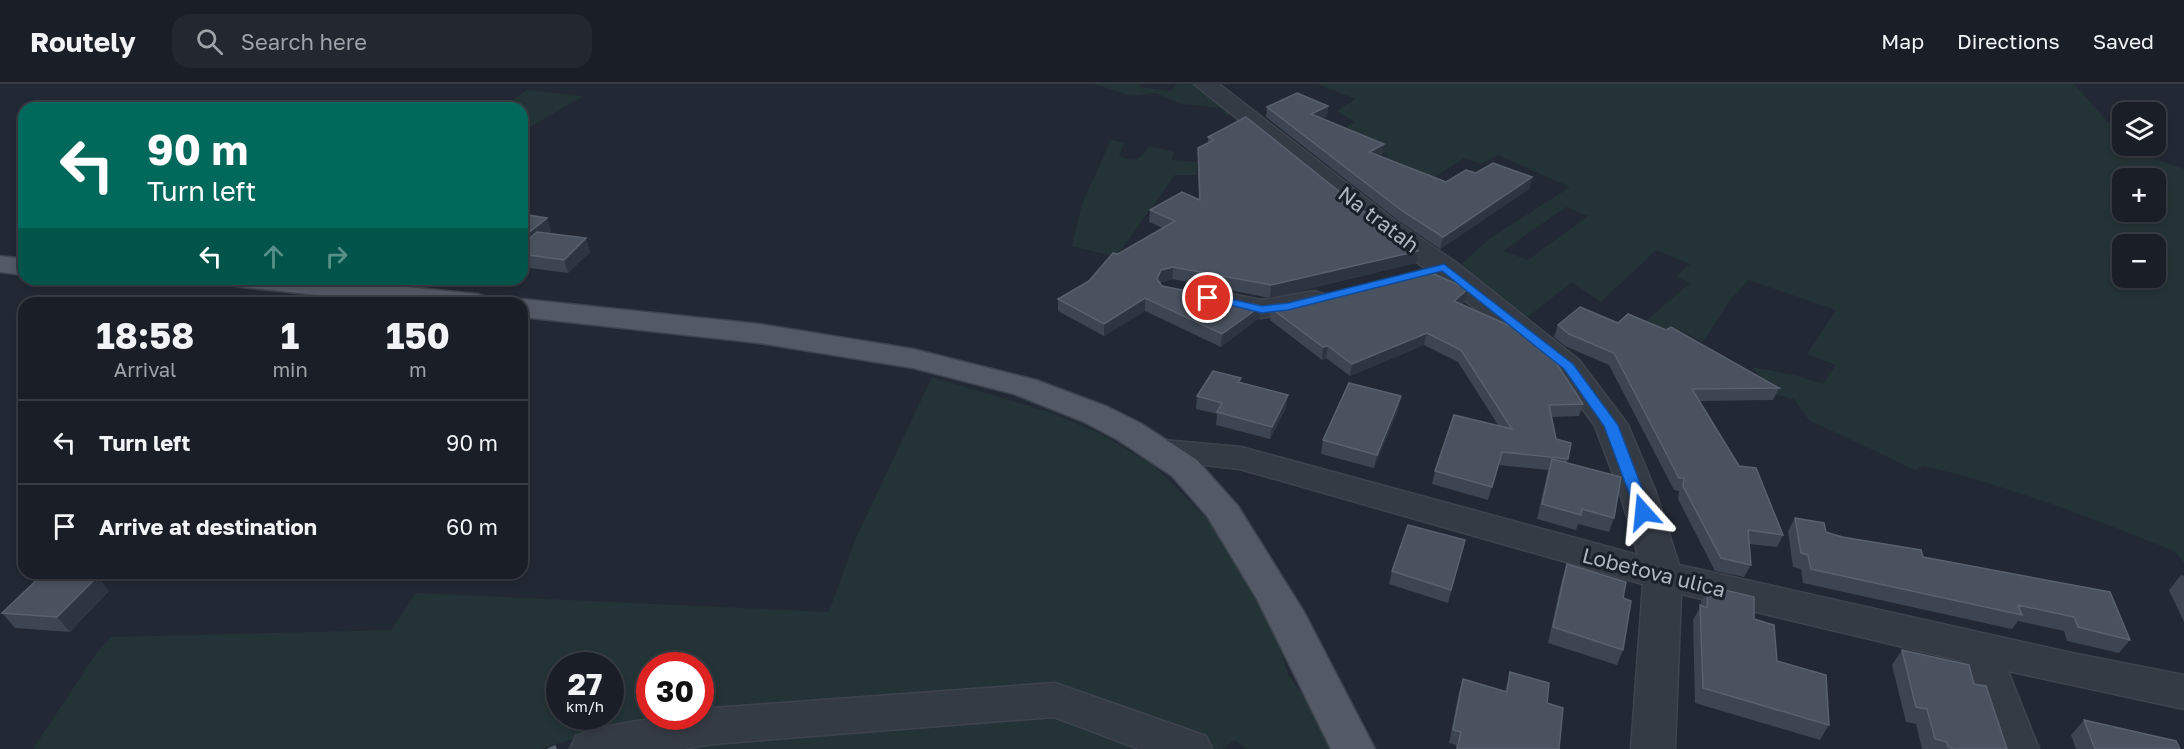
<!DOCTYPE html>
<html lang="en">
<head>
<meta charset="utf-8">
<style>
	:root { --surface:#1a1f27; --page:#23272f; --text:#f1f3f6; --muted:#9fa2a7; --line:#383d44 }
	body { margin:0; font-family:"Golos Text",sans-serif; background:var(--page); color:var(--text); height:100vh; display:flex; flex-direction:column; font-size:22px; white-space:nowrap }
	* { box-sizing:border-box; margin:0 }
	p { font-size:20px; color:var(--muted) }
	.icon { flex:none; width:33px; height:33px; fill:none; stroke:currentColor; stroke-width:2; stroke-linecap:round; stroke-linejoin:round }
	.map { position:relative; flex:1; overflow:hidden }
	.side { position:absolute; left:18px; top:213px; width:510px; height:282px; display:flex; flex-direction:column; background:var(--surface); border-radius:18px; box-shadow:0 3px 9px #0003,0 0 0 2px var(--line) }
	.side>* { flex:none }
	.guide { position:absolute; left:18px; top:18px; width:510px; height:183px; border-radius:18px; box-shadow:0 3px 9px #0003,0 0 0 2px var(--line); background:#00695c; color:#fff; overflow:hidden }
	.controls { position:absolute; left:2112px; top:18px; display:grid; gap:12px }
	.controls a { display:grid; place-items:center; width:54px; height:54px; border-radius:12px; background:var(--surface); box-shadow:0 3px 9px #0003,0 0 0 2px var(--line); font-size:30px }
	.speed { position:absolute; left:546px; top:568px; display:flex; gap:12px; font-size:30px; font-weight:700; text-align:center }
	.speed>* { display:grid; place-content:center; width:78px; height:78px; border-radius:50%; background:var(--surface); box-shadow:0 3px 9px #0003,0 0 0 2px var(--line); line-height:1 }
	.speed small { font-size:15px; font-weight:400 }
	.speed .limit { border:9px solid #d22; background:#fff; color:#111 }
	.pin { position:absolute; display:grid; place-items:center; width:51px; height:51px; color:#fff; margin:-26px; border:3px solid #fff; border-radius:50%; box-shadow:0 2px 6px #0007 }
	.me { position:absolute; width:66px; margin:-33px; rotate:342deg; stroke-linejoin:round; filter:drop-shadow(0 0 4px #0008) }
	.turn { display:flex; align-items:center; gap:21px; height:126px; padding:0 30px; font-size:27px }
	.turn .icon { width:78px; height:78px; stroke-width:2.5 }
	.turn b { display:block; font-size:42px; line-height:51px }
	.lanes { display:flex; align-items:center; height:57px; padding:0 30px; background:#0003; justify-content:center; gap:30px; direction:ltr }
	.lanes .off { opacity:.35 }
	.eta { display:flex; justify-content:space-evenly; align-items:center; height:102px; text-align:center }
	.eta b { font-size:36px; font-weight:700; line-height:42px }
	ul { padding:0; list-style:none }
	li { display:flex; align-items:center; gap:18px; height:84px; padding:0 30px; border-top:2px solid var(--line) }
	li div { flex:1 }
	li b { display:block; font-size:22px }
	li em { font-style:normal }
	header { display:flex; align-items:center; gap:36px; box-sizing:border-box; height:84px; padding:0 30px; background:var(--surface); border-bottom:2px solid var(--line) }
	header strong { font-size:28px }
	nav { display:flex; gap:33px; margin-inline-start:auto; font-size:21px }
	.search { width:420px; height:54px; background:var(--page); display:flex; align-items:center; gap:15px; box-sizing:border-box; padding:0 21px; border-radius:18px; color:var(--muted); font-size:22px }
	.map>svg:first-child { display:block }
</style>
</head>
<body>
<header>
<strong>Routely</strong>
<div class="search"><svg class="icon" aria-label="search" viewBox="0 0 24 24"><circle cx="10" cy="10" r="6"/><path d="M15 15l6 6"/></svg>Search here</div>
<nav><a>Map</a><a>Directions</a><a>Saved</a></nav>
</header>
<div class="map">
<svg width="2184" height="665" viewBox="0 0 2184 665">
	<rect width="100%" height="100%" fill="#222934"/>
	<!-- green -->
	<path fill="#243335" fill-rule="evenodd" d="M1094,0H1141L1140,3L1171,7L1177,0L1200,1L1234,27L1227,32L1221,24L1182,20L1155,9L1132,12Z
		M1317,0H2074L2122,54V62H2132L2155,75L2184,85V479L2174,467C2092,434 2010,402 1924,382L1915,386L1809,336L1794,315L1776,311L1752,283L1794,291L1823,300L1836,281L1807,270L1836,226L1749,196L1730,216L1703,258L1682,247L1659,253L1641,241L1690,199L1676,192L1690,180L1656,166L1601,218L1572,198L1524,236L1458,183L1489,155L1570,103L1498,71L1482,80L1464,74L1428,98L1376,78L1388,71L1337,49L1355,38L1337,27L1356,15ZM2122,94H2156V128H2122ZM1566,123L1588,132L1528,176L1503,167ZM2122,160H2156V194H2122Z
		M527,6L583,12L522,48V24H501Z
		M1111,56L1124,59L1119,72C1135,79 1140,76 1149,62L1174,68L1172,76L1198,78L1196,91H1175L1116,173L1072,162L1082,120Z
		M932,293L1049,328L1101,350L1154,382L1216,443L1275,551L1288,590L1313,626L1332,665H1246L1235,656L1222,665H682L725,630L701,631L700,582H650V633H676L625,638L541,665H33L95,571L111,553L391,546L416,509L829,528L856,454ZM560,582H610V633H560Z"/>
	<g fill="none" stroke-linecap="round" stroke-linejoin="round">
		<!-- minor casing -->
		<g stroke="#3e444e" stroke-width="3">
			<path id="minor" d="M1194,0H1219L1398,139L1454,177L1579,276L1628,341L1655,406L1679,481L2072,569L2184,591V625L2008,587L2039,665H1995L1962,577L1681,510L1675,665H1631L1643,500L1240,385L1151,375L1146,367L1151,359L1163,356L1241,363L1638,471L1619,406L1595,342L1557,290Z
				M1217,207L1261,216L1314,207L1324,210L1329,216L1324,222L1261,234L1207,222L1202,216L1207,210Z
				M1055,599L1206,652L1212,665H1139L1054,633L713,660L683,665H570L576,652C618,637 656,633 700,633V626L713,624Z"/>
		</g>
		<!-- major casing -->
		<g stroke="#3e444e" stroke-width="3">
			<path id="major" d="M0,172L24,175V191L0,188Z
				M228,195H326L477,210L487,213L492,219H392L242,203L232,201Z
				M522,215L759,240L913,265L1036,296L1108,323L1142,340L1197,376L1238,422L1304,528L1375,665H1331L1257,515L1207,432L1172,392L1118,356L1084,338L1014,310L913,284L759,259L522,233V219H511Z"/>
		</g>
		<!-- minor -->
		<use href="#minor" fill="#353b45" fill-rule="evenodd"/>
		<!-- major -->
		<use href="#major" fill="#535a65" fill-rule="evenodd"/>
	</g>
	<!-- wall -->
	<path fill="#3d4552" d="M1328,22L1327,32L1322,35L1384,60L1382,71L1380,72L1446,98L1476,89L1532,93L1529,105L1440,165L1399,137L1266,33L1267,23Z
		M1246,33L1416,179L1270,214L1172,195L1160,199L1162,202L1261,222L1259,234L1221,263L1145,227L1104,252L1058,227V215L1089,197L1118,170L1163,144L1149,138L1150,126L1199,116L1198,76V64L1208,59V53Z
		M522,130L551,147L548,149L586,154L590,168L568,189L522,183Z
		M1465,217L1462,220L1583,320L1579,332L1552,333L1556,355L1568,375L1567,379L1614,434L1609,448L1578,440L1576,446L1537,435L1548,386L1498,381L1488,416L1432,400L1435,387L1498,341L1458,278L1424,261L1350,292L1326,274L1322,276L1270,236L1271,224Z
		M1558,241L1779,304L1773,316L1699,317L1739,382L1783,451L1777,463L1749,460L1751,481L1744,493L1715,487L1678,415L1679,407L1674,406L1609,281L1565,262L1554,253Z
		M1241,294L1240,299L1286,324L1270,355L1216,341L1217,330L1196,325L1197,312Z
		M1398,326L1374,384L1321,370L1323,356Z
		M1795,434L1826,448L1923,473L2130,556L2119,569L2067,557L2064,547L2018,537L2012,545L1803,499L1801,485L1793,483L1788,447Z
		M1465,456L1448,519L1389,500L1392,487Z
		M1567,480L1623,514V566L1617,581L1548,559L1562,495Z
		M2181,491L2184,492V538L2169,506Z
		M1708,502L1754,535L1777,577L1829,641L1820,656L1695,619L1693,536L1701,522V517Z
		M109,507L70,548L15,544L2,529Z
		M1902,566L1974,600L2007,665H1922L1916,640L1906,638L1892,581Z
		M1510,588L1547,619L1559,665H1456V661L1449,659L1459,608L1463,595L1505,607Z
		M2084,636L2180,665H2076L2071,651Z"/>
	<!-- shaded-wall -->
	<path fill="#2d3541" d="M1328,22L1327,32L1309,41L1311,30Z
		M1384,60L1382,71L1367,79L1369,68Z
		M1532,93L1529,105L1440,165L1443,153Z
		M547,134L551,147L523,171L522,170V154Z
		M586,154L590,168L568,189L564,176Z
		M1418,167L1416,179L1270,214L1271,201Z
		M1173,183L1172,195L1160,199L1157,195L1161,186Z
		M1468,205L1465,217L1452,229L1454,217Z
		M1145,214V227L1104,252V240Z
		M1261,222L1259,234L1221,263L1222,250Z
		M1427,249L1424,261L1350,292L1352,280Z
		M1328,262L1326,274L1322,276L1323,263Z
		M1288,311L1286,324L1270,355L1272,343Z
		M1401,312L1398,326L1374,384L1377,371Z
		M98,492L109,507L70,548L57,533Z"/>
	<!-- building -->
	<path fill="#49525e" stroke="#59616e" stroke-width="1.5" d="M1297,9L1328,22L1311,30L1384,60L1369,68L1446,98L1466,86L1476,89L1493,79L1532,93L1443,153L1401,126L1267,23Z
		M1246,33L1381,141L1418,167L1271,201L1173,183L1161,186L1157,195L1162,202L1261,222L1222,250L1145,214L1104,240L1058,215L1089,197L1113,169L1118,170L1175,137L1150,126L1182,108L1200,116L1198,64L1214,56L1208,53Z
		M522,130L547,134L522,154Z
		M537,148L586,154L564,176L522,170V161Z
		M1427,187L1468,205L1454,217L1519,246L1553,274L1583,320L1549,321L1556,355L1571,359L1568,375L1502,368L1492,403L1435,387L1454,331L1512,345L1461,266L1427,249L1352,280L1328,262L1323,263L1271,224Z
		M1580,223L1618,239L1628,230L1666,246L1671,243L1779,304L1692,305L1739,382L1756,384L1783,451L1748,446L1751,481L1721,474L1683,402L1684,394H1679L1614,269L1569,250L1558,241Z
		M1213,287L1241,294L1238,298L1288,311L1272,343L1217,328L1222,319L1197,312Z
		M1349,299L1401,312L1377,371L1323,356Z
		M1552,375L1621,393L1614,434L1582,425L1581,431L1542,420Z
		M1795,434L1824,439L1826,448L1842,453L1921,466L1923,473L2110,508L2130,556L2078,543L2074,533L2018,521L2022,531L1811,485L1808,471L1801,469Z
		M1408,441L1465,456L1451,506L1392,487Z
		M1567,480L1626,498L1623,514L1631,517L1623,566L1553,543Z
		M44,489L98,492L57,533L2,529Z
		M1708,502L1754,513V535L1774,541L1777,577L1826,591L1829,641L1703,604L1700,521L1707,524Z
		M1902,566L1969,581L1974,600L1986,602L2007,665H1954L1948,663L1947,658L1935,655L1927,625L1916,623Z
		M1510,588L1549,599L1547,619L1563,624L1559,665H1457L1461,648L1453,646L1463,595L1507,608Z
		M2084,636L2176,657L2180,665H2095Z
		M555,662L556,665H548Z"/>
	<!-- route -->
	<path fill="#1a73e8" stroke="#114b97" stroke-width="1.5" d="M1444,180L1573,280L1618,341L1651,428L1649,431L1643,433L1636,428L1604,342L1564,285L1442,187L1288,226L1262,229L1202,214L1208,210L1262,222L1288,219Z"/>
	<g text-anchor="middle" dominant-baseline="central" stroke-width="6" stroke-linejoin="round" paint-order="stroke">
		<!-- street labels -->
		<g font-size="21" fill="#afb6c1" stroke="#1a2029">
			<text transform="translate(1379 135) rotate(37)">Na tratah</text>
			<text transform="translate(1654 488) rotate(14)">Lobetova ulica</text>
		</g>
	</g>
</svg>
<div class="controls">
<a><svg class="icon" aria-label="layers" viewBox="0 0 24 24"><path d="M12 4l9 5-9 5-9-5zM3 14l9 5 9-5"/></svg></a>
<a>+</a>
<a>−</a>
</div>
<div class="speed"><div>27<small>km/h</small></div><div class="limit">30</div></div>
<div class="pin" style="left:1208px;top:214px;background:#d93025"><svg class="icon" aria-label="arrive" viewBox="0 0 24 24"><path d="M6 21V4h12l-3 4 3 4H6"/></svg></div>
<svg class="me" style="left:1643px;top:428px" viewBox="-20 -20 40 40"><path d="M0-17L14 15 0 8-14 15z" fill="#1a73e8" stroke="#fff" stroke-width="4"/></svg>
<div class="guide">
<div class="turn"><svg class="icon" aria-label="left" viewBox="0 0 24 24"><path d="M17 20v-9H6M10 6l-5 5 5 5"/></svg><div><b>90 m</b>Turn left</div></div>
<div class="lanes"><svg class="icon" aria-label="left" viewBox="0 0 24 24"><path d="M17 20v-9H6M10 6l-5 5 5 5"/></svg><svg class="icon off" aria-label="ahead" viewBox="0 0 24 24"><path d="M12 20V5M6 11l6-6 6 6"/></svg><svg class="icon off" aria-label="right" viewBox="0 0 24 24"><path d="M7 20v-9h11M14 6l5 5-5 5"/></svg></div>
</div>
<section class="side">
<div class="eta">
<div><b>18:58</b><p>Arrival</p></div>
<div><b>1</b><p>min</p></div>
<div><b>150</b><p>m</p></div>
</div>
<ul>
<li><svg class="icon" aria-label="left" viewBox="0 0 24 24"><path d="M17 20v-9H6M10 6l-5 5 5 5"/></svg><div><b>Turn left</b></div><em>90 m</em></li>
<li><svg class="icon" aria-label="arrive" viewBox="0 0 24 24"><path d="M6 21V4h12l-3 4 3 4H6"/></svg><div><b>Arrive at destination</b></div><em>60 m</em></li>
</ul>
</section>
</div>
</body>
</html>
